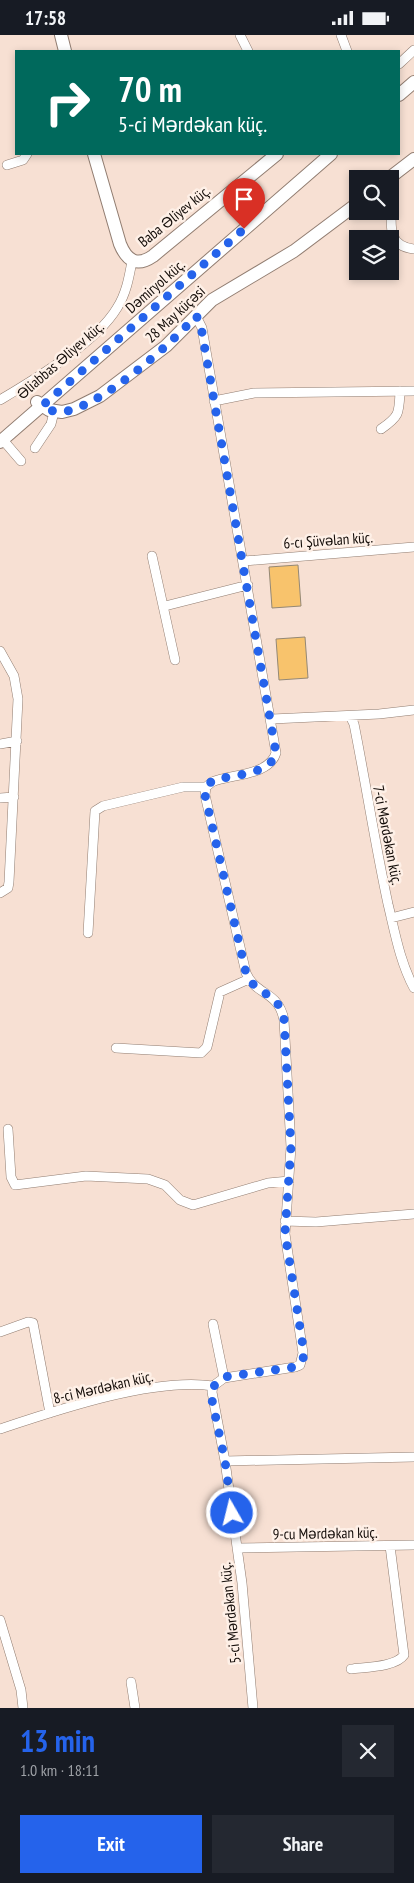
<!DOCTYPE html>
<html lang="en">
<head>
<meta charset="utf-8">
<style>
	:root { --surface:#171b24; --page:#242831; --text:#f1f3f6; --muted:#9ea1a6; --accent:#2563eb }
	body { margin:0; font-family:"PT Sans Narrow",sans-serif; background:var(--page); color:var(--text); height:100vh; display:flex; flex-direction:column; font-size:19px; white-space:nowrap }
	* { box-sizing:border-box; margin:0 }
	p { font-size:16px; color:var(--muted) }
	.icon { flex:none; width:28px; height:28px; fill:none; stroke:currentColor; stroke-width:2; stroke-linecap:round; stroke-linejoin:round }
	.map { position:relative; height:1673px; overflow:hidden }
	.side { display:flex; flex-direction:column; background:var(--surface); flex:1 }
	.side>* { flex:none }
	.top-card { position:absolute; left:15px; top:15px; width:385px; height:105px; border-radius:0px; box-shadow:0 2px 8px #0003; background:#00695c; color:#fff; overflow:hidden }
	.controls { position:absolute; left:349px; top:135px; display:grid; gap:10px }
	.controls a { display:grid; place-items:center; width:50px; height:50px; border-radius:0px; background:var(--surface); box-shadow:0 2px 8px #0003; font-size:25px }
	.pin { position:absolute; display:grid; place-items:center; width:42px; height:42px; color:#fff; margin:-51px -21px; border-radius:50% 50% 50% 0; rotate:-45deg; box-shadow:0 0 5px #0007 }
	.pin .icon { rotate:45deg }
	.me { position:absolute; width:55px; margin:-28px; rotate:352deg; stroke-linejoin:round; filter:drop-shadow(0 0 4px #0008) }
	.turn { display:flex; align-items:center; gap:18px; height:105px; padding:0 20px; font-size:22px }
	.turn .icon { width:65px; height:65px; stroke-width:2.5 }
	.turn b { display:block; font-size:35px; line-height:42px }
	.round { display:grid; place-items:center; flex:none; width:52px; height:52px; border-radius:0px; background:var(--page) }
	.head { display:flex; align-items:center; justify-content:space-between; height:85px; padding:0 20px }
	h1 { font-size:30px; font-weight:600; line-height:38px; color:var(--accent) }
	.action { display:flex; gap:10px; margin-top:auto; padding:10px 20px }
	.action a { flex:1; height:58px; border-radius:0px; background:var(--accent); color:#fff; font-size:20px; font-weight:600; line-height:58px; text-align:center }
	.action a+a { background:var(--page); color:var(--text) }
	.status { display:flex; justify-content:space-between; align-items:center; height:35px; padding:0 25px; background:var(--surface); direction:ltr }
	.status svg { height:14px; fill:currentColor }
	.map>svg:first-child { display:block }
</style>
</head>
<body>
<div class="status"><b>17:58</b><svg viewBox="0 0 49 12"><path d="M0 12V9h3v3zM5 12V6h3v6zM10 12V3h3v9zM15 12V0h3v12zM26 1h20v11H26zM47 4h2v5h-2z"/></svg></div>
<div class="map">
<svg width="414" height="1673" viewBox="0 0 414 1673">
	<rect width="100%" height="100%" fill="#f7e0d3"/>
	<!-- building -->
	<path fill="#f8c36c" stroke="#948875" d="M298,530L301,571L272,573L269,532Z
		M305,602L308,643L279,645L276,604Z"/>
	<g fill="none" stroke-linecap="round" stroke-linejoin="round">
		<!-- street casing -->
		<g stroke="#917d71" stroke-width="10">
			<path id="street" d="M240,0L248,16
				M341,0L347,16
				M399,29L414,15
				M7,130L23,125L27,119
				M390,152C397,175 378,210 414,214
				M196,281L202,293L276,718C269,741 231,739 212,747L206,752L205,760L246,938C257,962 278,955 284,985L291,1112L285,1199L303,1318L300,1330L295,1332L224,1343L213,1351L212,1357L225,1426L242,1548L253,1673
				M0,365C35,344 96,308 117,273C126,259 129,243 132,226
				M214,366L254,358L414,356
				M381,394C400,381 399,378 400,356
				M3,405L21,426
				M35,413L51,389L54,377
				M152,521L175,625
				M244,526L414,512
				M165,571L248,550
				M0,616L14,641L18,664L9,847L8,853L0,858
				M350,681L354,689C366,749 375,809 388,869C395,898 400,927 414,953
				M272,684L379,679L414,675
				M0,709L17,706
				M0,763L14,762
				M391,883L414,877
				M88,898L95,776L103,771L183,752H206
				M116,1013L201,1018L207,1012L220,957L249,944
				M8,1094L11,1142L15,1150L86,1141L148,1144L165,1150L180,1165L193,1170L268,1148L289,1146
				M285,1186L316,1187L414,1179
				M213,1289L224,1343
				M0,1297L28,1287L33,1288L50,1378
				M0,1394C57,1375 154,1342 213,1351
				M225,1426L414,1422
				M237,1513L414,1510
				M0,1585L21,1655L23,1673
				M351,1634C365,1632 396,1632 404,1620L390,1511
				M131,1647L135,1673"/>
		</g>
		<!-- secondary casing -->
		<g stroke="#917d71" stroke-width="14">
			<path id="secondary" d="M61,0L65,16
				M399,60L414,47
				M94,119L120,209C127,226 137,232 153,221L277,119
				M388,144L414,124
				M37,367L49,375L62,377L74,374L100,361L166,311L212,265L294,216L358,168
				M0,407L331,119"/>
		</g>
		<!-- street -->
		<use href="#street" stroke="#fff" stroke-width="9"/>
		<!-- secondary -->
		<use href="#secondary" stroke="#fff" stroke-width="12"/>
	</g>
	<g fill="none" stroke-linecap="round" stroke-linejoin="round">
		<!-- route -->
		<path stroke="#2563eb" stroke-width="9" stroke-dasharray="0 16.2" d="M232,1478L225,1426L212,1365L214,1351L224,1342L295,1332L303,1324L304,1318L285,1198L291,1112L284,984C278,955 256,962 246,938L205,760L206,752L212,746C231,739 270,741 276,718L200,286L196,281C171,309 98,375 60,377C53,377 48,374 42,371L244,194"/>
	</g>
	<g text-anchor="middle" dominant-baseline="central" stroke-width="5" stroke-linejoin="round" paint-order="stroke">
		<!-- street labels -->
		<g font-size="15" fill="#130c08" stroke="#fef0e7">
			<text transform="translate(174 181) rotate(-39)">Baba Əliyev küç.</text>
			<text transform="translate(155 251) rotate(-41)">Dəmiryol küç.</text>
			<text transform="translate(175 279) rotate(-43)">28 May küçəsi</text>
			<text transform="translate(60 325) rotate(-41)">Əliabbas Əliyev küç.</text>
			<text transform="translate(328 505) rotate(-4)">6-cı Şüvəlan küç.</text>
			<text transform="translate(388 800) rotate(79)">7-ci Mərdəkan küç.</text>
			<text transform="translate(103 1352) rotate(-13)">8-ci Mərdəkan küç.</text>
			<text transform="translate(325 1498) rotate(-1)">9-cu Mərdəkan küç.</text>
			<text transform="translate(230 1578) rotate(-96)">5-ci Mərdəkan küç.</text>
		</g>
	</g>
</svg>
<div class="controls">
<a><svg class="icon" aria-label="search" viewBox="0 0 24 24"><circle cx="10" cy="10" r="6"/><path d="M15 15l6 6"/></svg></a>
<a><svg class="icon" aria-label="layers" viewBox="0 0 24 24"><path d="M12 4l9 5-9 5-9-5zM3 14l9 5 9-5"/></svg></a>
</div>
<div class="pin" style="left:244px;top:194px;background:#d93025"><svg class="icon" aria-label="arrive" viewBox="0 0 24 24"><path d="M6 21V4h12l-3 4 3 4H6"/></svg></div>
<svg class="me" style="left:232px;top:1478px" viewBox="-20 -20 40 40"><circle r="17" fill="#2563eb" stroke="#fff" stroke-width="3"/><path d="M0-11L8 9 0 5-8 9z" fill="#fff"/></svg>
<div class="top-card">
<div class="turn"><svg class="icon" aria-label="right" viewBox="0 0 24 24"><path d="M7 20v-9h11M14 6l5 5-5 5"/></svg><div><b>70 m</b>5-ci Mərdəkan küç.</div></div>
</div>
</div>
<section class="side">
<div class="head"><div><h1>13 min</h1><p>1.0 km · 18:11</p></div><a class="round"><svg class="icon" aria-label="close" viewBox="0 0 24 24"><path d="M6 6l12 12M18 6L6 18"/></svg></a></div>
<div class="action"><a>Exit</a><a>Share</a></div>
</section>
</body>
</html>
